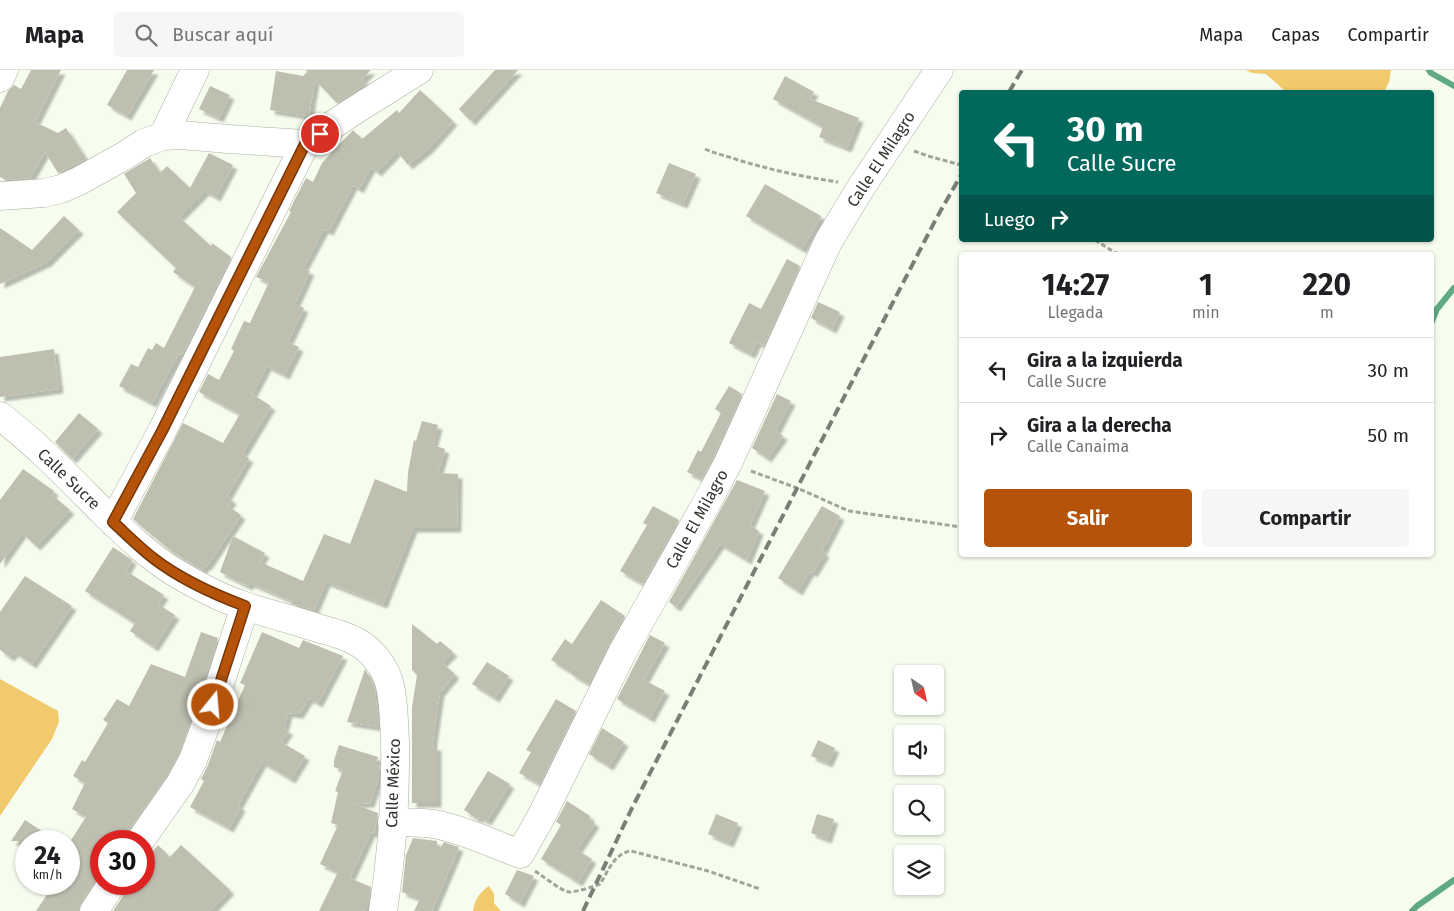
<!DOCTYPE html>
<html lang="es">
<head>
<meta charset="utf-8">
<style>
	:root { --surface:#fff; --page:#f6f6f6; --text:#202124; --muted:#757577; --line:#e0e0e0; --accent:#b45309 }
	body { margin:0; font-family:"Fira Sans",sans-serif; background:var(--page); color:var(--text); height:100vh; display:flex; flex-direction:column; font-size:19px; white-space:nowrap }
	* { box-sizing:border-box; margin:0 }
	p { font-size:16px; color:var(--muted) }
	.icon { flex:none; width:28px; height:28px; fill:none; stroke:currentColor; stroke-width:2; stroke-linecap:round; stroke-linejoin:round }
	.map { position:relative; flex:1; overflow:hidden }
	.side { position:absolute; left:959px; top:182px; width:475px; height:305px; display:flex; flex-direction:column; background:var(--surface); border-radius:5px; box-shadow:0 1px 4px #0004 }
	.side>* { flex:none }
	.top-card { position:absolute; left:959px; top:20px; width:475px; height:152px; border-radius:5px; box-shadow:0 1px 4px #0004; background:#00695c; color:#fff; overflow:hidden }
	.needle { width:32px; rotate:146deg }
	.controls { position:absolute; left:894px; top:595px; display:grid; gap:10px }
	.controls a { display:grid; place-items:center; width:50px; height:50px; border-radius:5px; background:var(--surface); box-shadow:0 1px 4px #0004; font-size:25px }
	.speed { position:absolute; left:15px; top:760px; display:flex; gap:10px; font-size:25px; font-weight:700; text-align:center }
	.speed>* { display:grid; place-content:center; width:65px; height:65px; border-radius:50%; background:var(--surface); box-shadow:0 1px 4px #0004; line-height:1 }
	.speed small { font-size:12px; font-weight:400 }
	.speed .limit { border:8px solid #d22; background:#fff; color:#111 }
	.pin { position:absolute; display:grid; place-items:center; width:42px; height:42px; color:#fff; margin:-21px; border:2px solid #fff; border-radius:50%; box-shadow:0 1px 5px #0007 }
	.me { position:absolute; width:55px; margin:-28px; rotate:17deg; stroke-linejoin:round; filter:drop-shadow(0 0 4px #0008) }
	.turn { display:flex; align-items:center; gap:18px; height:105px; padding:0 25px; font-size:22px }
	.turn .icon { width:65px; height:65px; stroke-width:2.5 }
	.turn b { display:block; font-size:35px; line-height:42px }
	.then { display:flex; align-items:center; height:48px; padding:0 25px; background:#0003; gap:10px; font-size:19px }
	.eta { display:flex; justify-content:space-evenly; align-items:center; height:85px; text-align:center }
	.eta b { font-size:30px; font-weight:700; line-height:35px }
	.primary-button { display:flex; gap:10px; margin-top:auto; padding:10px 25px }
	.primary-button a { flex:1; height:58px; border-radius:5px; background:var(--accent); color:#fff; font-size:20px; font-weight:700; line-height:58px; text-align:center }
	.primary-button a+a { background:var(--page); color:var(--text) }
	ul { padding:0; list-style:none }
	li { display:flex; align-items:center; gap:15px; height:65px; padding:0 25px; border-top:1px solid var(--line) }
	li div { flex:1 }
	li b { display:block; font-size:19px }
	li em { font-style:normal }
	header { display:flex; align-items:center; gap:30px; box-sizing:border-box; height:70px; padding:0 25px; background:var(--surface); border-bottom:1px solid var(--line) }
	header strong { font-size:24px }
	nav { display:flex; gap:28px; margin-inline-start:auto; font-size:18px }
	.search { width:350px; height:45px; background:var(--page); display:flex; align-items:center; gap:12px; box-sizing:border-box; padding:0 18px; border-radius:5px; color:var(--muted); font-size:19px }
	.map>svg:first-child { display:block }
</style>
</head>
<body>
<header>
<strong>Mapa</strong>
<div class="search"><svg class="icon" aria-label="search" viewBox="0 0 24 24"><circle cx="10" cy="10" r="6"/><path d="M15 15l6 6"/></svg>Buscar aquí</div>
<nav><a>Mapa</a><a>Capas</a><a>Compartir</a></nav>
</header>
<div class="map">
<svg width="1454" height="841" viewBox="0 0 1454 841">
	<defs>
		<filter id="shadow"><feDropShadow dx="4.5" dy="4.5" stdDeviation="1" flood-color="#0004"/></filter>
	</defs>
	<rect width="100%" height="100%" fill="#f7fdee"/>
	<!-- green -->
	<path fill="#f2ca6e" d="M1246,0H1391L1389,12L1384,22H1286L1266,4L1252,3Z
		M0,609L58,641L59,652L52,669L0,746Z
		M489,816L494,824V833L501,841H473C475,829 479,823 489,816Z"/>
	<g fill="none" stroke-linecap="round" stroke-linejoin="round">
		<!-- stream -->
		<path stroke="#5faa82" stroke-width="6" d="M1429,0L1431,3L1454,16
			M1431,254L1437,239L1454,218
			M1412,841L1417,836L1454,810"/>
	</g>
	<!-- building -->
	<path fill="#bfbfb0" filter="url(#shadow)" d="M31,0H61L35,52L58,63L66,58L86,89L58,103L45,82L30,108L6,110L0,107V38L8,21L14,15L21,19Z
		M127,0H154L127,46L107,35Z
		M306,0H371L362,9L366,14L337,33L315,10L309,46L270,40L276,1L303,6L307,2Z
		M495,0H518L471,51L459,39Z
		M785,6L814,22L810,29L859,48L847,78L819,67L823,57L773,29Z
		M210,16L230,25L219,48L199,39Z
		M420,20L453,51L428,79L408,95L397,81L377,102L371,97L359,119L353,115L329,161L324,159L303,198L310,201L295,234L304,238L288,272L299,277L285,305L267,296L252,324L271,336L242,384L249,388L227,426L232,430L228,436L241,445L207,496L206,495L202,500L171,481L133,449L183,353L223,373L240,344L199,322L208,304L219,310L234,281L231,279L244,251L250,253L269,212L256,207L291,142L289,141L306,108L313,112L322,93L353,60L362,69L397,40L399,43Z
		M209,83L233,95L216,127L205,121L179,147L211,176L212,173L231,187L182,285L179,283L152,333L119,316L131,294L138,297L148,278L152,280L156,273L164,278L195,217L173,202L176,198L117,142L136,123L124,104L150,88L160,103L167,96L190,118Z
		M669,93L696,104L683,134L656,123Z
		M765,114L821,146L802,179L746,146Z
		M64,146L79,160L47,192L0,214V158L32,180Z
		M787,189L800,196L764,275L757,272L751,284L729,273L749,233L761,239Z
		M818,232L840,242L832,259L811,248Z
		M54,279L59,319L0,327V287Z
		M729,316L742,324L714,386L702,409L687,402L698,380L701,382L721,343L715,339Z
		M777,324L791,331L776,360L783,366L767,388L752,378Z
		M79,343L98,359L72,389L55,372Z
		M422,351L438,355L433,375L445,379L438,403L458,404L457,458H413L383,534L326,512L314,540L291,534L292,531L250,513L248,516L220,502L233,466L265,483L260,492L303,511L324,464L350,474L375,409L407,422L408,402L414,370L416,371Z
		M23,399L54,421L52,425L70,440L36,476L22,463L0,494V430Z
		M737,410L765,421L750,455L759,461L747,490L720,474L676,537L669,532Z
		M653,436L679,450L643,514L620,501L647,455L643,453Z
		M822,436L840,446L822,481L825,483L813,503L810,501L798,521L778,508Z
		M113,477L132,490L126,501L164,525L158,534L175,545L154,577L130,561L135,553L85,521Z
		M25,506L72,536L32,594L14,582L10,587L0,580V542Z
		M601,530L625,546L608,576L589,614L571,604L572,603L551,590L565,569L572,574Z
		M412,554L437,574L440,571L453,582L442,593L455,604L440,622L432,676H437V733H412V637L417,605L412,600Z
		M201,562L218,568L198,630L179,684L167,706L127,762L123,771H101V803L81,832L79,841H36L54,814H69V773L86,747L72,739L85,713L73,706L82,690L85,692L108,653L103,650L117,629L129,636L151,594L185,607Z
		M262,562L299,578L303,570L343,586L318,633L309,628L299,644L288,643L284,659L289,660L281,672L305,686L291,709L262,692L238,735L241,737L229,758L190,737L204,711L201,709L208,695L217,670L220,672L245,615L240,613Z
		M650,565L665,573L644,610L665,621L650,648L617,629Z
		M487,592L509,606L495,628L472,614Z
		M365,599L371,609L375,620L379,657L347,652Z
		M556,629L576,641L540,714L519,703L531,682L526,680Z
		M602,658L624,672L609,696L589,684Z
		M818,670L835,678L828,693L811,686Z
		M339,675L378,687L375,695L379,696V707L370,733L354,734L378,743L374,763L371,762L350,808L371,817L369,831L364,841H319L338,802L320,794L338,755L331,753L338,722L335,721L343,700L334,697V690Z
		M488,701L510,714L487,751L479,747L478,749L464,740Z
		M567,731L590,746L589,749L595,753L577,780L592,789L578,812L541,789L561,755L556,752Z
		M716,744L738,753L729,773L708,764Z
		M817,744L834,749L827,769L811,763Z
		M25,750L57,771H11Z
		M413,768L437,771V783L444,772L459,777L432,841H414L420,829L402,822L406,785Z
		M158,775L170,787L181,775L230,820L210,841H113L125,823L127,814H144V792Z
		M517,800L534,806L520,833L505,824Z"/>
	<g fill="none" stroke-linecap="round" stroke-linejoin="round">
		<!-- minor casing -->
		<g stroke="#aaafa1" stroke-width="29">
			<path id="minor" d="M0,8L4,0
				M163,66L195,0
				M0,126L44,123L61,119L79,111L124,86L144,73L163,66L181,65L228,69L305,74
				M0,346C38,375 71,410 105,444C126,464 146,484 171,500C194,514 219,528 245,536C270,544 296,551 321,559C333,562 346,566 357,572C372,580 386,598 390,616C394,633 394,654 395,672C396,728 392,785 383,841
				M113,452L162,361L305,74L349,44L419,0
				M392,752C408,752 424,752 439,755C466,761 494,774 520,784L541,747L622,583L706,434L728,393L828,172L860,119L939,0
				M140,771L180,714L193,690L213,635L245,536
				M94,841L112,814"/>
		</g>
		<!-- path -->
		<path stroke="#a1a59a" stroke-width="3" stroke-dasharray="5 2.5" stroke-linecap="butt" d="M705,79C716,84 727,86 738,90C771,100 804,107 838,112
			M914,81L928,86L961,95
			M1095,170L1119,185
			M751,401L797,418L849,441L961,457
			M535,801C543,806 561,821 569,822C576,822 593,817 600,814C608,802 614,783 631,781L708,801L760,819"/>
		<!-- minor -->
		<use href="#minor" stroke="#fff" stroke-width="28"/>
		<!-- rail -->
		<path stroke="#7a7e75" stroke-width="4" stroke-dasharray="10 5" stroke-linecap="butt" d="M1009,22L1022,0
			M583,841L633,736L936,149L961,105"/>
	</g>
	<g fill="none" stroke-linecap="round" stroke-linejoin="round">
		<!-- route casing -->
		<g stroke="#753606" stroke-width="12">
			<path id="route" d="M213,635L245,536C213,524 180,509 153,488C139,477 126,464 113,452L162,361L305,74L320,64"/>
		</g>
		<!-- route -->
		<use href="#route" stroke="#b45309" stroke-width="9"/>
	</g>
	<g text-anchor="middle" dominant-baseline="central" stroke-width="4" stroke-linejoin="round" paint-order="stroke">
		<!-- street labels -->
		<g font-size="16" fill="#32342e" stroke="#fff">
			<text transform="translate(881 89) rotate(-57)">Calle El Milagro</text>
			<text transform="translate(69 409) rotate(44)">Calle Sucre</text>
			<text transform="translate(697 449) rotate(-61)">Calle El Milagro</text>
			<text transform="translate(393 713) rotate(-88)">Calle México</text>
		</g>
	</g>
</svg>
<div class="controls">
<a><svg class="needle" viewBox="-14 -14 28 28"><path d="M0-13l5 13h-10z" fill="#e53935"/><path d="M0 13l5-13h-10z" fill="#757577"/></svg></a>
<a><svg class="icon" aria-label="sound" viewBox="0 0 24 24"><path d="M4 9h4l5-4v14l-5-4H4zM17 9q2 3 0 6"/></svg></a>
<a><svg class="icon" aria-label="search" viewBox="0 0 24 24"><circle cx="10" cy="10" r="6"/><path d="M15 15l6 6"/></svg></a>
<a><svg class="icon" aria-label="layers" viewBox="0 0 24 24"><path d="M12 4l9 5-9 5-9-5zM3 14l9 5 9-5"/></svg></a>
</div>
<div class="speed"><div>24<small>km/h</small></div><div class="limit">30</div></div>
<div class="pin" style="left:320px;top:64px;background:#d93025"><svg class="icon" aria-label="arrive" viewBox="0 0 24 24"><path d="M6 21V4h12l-3 4 3 4H6"/></svg></div>
<svg class="me" style="left:213px;top:635px" viewBox="-20 -20 40 40"><circle r="17" fill="#b45309" stroke="#fff" stroke-width="3"/><path d="M0-11L8 9 0 5-8 9z" fill="#fff"/></svg>
<div class="top-card">
<div class="turn"><svg class="icon" aria-label="left" viewBox="0 0 24 24"><path d="M17 20v-9H6M10 6l-5 5 5 5"/></svg><div><b>30 m</b>Calle Sucre</div></div>
<div class="then">Luego<svg class="icon" aria-label="right" viewBox="0 0 24 24"><path d="M7 20v-9h11M14 6l5 5-5 5"/></svg></div>
</div>
<section class="side">
<div class="eta">
<div><b>14:27</b><p>Llegada</p></div>
<div><b>1</b><p>min</p></div>
<div><b>220</b><p>m</p></div>
</div>
<ul>
<li><svg class="icon" aria-label="left" viewBox="0 0 24 24"><path d="M17 20v-9H6M10 6l-5 5 5 5"/></svg><div><b>Gira a la izquierda</b><p>Calle Sucre</p></div><em>30 m</em></li>
<li><svg class="icon" aria-label="right" viewBox="0 0 24 24"><path d="M7 20v-9h11M14 6l5 5-5 5"/></svg><div><b>Gira a la derecha</b><p>Calle Canaima</p></div><em>50 m</em></li>
</ul>
<div class="primary-button"><a>Salir</a><a>Compartir</a></div>
</section>
</div>
</body>
</html>
